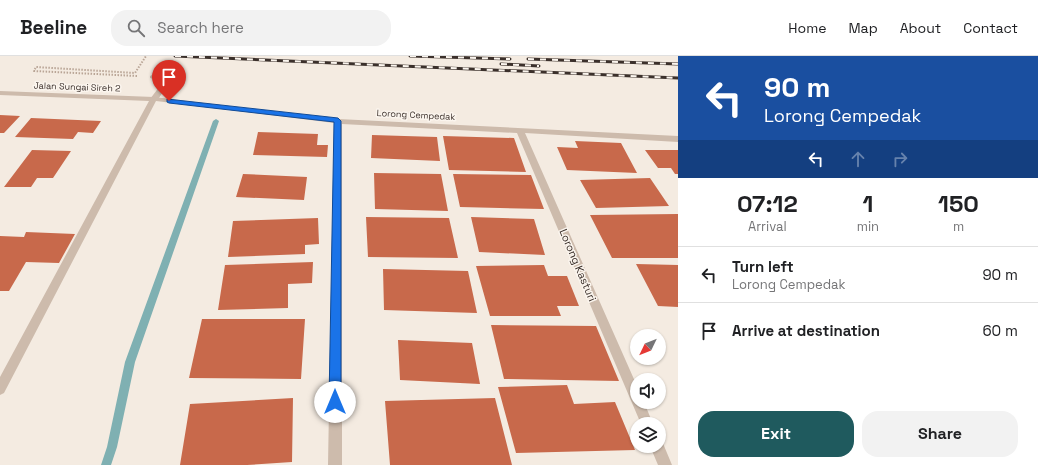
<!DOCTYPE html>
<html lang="en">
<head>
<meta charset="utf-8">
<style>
	:root { --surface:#fff; --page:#f2f2f2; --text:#202124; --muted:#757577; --line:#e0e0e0; --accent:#1f5a5e }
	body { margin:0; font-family:"Space Grotesk",sans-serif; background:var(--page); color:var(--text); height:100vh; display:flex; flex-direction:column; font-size:15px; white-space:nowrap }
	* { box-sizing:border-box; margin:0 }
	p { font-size:13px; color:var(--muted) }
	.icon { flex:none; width:22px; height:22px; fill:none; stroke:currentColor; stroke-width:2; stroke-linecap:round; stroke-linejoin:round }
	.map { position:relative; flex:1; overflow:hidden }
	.side { display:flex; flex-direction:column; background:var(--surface); width:360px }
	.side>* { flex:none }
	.banner { background:#1a4fa0; color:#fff; overflow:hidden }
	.needle { width:26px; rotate:227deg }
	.fabs { position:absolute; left:630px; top:273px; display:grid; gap:8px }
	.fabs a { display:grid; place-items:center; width:36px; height:36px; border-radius:50%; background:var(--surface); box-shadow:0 1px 3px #0004; font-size:20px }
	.pin { position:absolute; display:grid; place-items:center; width:34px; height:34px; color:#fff; margin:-41px -17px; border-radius:50% 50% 50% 0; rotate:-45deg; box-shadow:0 0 4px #0007 }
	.pin .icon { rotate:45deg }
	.me { position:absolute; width:44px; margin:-22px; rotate:0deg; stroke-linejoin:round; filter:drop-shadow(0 0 3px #0008) }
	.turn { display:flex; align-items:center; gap:14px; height:84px; padding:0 20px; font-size:18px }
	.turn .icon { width:52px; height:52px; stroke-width:2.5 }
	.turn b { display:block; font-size:28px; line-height:34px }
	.lanes { display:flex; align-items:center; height:38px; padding:0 20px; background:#0003; justify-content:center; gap:20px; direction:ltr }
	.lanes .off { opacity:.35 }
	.eta { display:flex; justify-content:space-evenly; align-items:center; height:68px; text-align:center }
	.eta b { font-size:24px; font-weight:700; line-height:28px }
	.primary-button { display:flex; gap:8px; margin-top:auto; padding:8px 20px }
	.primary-button a { flex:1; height:46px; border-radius:16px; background:var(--accent); color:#fff; font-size:16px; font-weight:700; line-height:46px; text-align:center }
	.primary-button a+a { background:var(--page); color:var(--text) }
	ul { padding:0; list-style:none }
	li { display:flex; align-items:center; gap:12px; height:56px; padding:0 20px; border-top:1px solid var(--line) }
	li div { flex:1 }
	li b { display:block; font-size:15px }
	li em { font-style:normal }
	header { display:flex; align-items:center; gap:24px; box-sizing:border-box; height:56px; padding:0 20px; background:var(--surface); border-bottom:1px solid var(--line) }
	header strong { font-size:19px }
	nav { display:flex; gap:22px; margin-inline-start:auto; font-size:14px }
	.search { width:280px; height:36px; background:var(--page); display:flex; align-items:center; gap:10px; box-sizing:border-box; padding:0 14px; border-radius:16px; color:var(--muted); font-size:15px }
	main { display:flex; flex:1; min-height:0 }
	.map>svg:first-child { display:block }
</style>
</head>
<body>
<header>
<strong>Beeline</strong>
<div class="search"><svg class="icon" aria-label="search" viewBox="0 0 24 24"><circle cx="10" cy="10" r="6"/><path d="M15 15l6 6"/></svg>Search here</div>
<nav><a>Home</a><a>Map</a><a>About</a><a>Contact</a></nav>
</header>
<main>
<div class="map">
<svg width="678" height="409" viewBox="0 0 678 409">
	<rect width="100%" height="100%" fill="#f4ebe1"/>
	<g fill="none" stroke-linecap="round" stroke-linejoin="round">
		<!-- stream -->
		<path fill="#7fb0b2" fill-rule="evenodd" d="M216,63L219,65L135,306L117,391L111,409H101L107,391L125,306L213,65Z"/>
	</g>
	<!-- building -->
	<path fill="#c8694b" d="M0,59L20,60L4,77H0Z
		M31,62L101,65L93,77L78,76L73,83L15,81Z
		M258,76L318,78L317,89H328L327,101L253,99Z
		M372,79L437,81L440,105L371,102Z
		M443,80L514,82L526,116L449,114Z
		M575,85L621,87L637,117L567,114L557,91L578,92Z
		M32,94L71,95L53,122H37L31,131H4Z
		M645,94H678V118H675L671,112H658Z
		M374,117L441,118L448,155L375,153Z
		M243,118L307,121L304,144L236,141Z
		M453,118L531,119L544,153L460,151Z
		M650,122L669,150L596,152L580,124Z
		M678,158V202H612L590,159Z
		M366,161L449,162L458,202L368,201Z
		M471,161L534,163L545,199L479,196Z
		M318,162L319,188L305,189V198L228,201L233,165Z
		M26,176L75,178L59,207L26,206L9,235H0V180L24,181Z
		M313,206L312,227L288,228V252L218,254L225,209Z
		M636,208L678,209V251L658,250Z
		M544,209L548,220H567L579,250H557L561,260H490L476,210Z
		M383,213L468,215L477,257L384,254Z
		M202,263H305L301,323L189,322Z
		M491,269L596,270L619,325L504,323Z
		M398,284L472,287L480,328L400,324Z
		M567,329L574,348L615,346L635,394L516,397L498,331Z
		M293,342L292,406L247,409H180L190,348Z
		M495,342L512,409H390L385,345Z"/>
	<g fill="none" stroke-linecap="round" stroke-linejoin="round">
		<!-- path -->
		<path stroke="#b9a596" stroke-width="2" stroke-dasharray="1.5 1.5" stroke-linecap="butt" d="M137,20L34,15L36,11L135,17L146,0"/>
		<!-- service -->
		<path fill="#cdbbac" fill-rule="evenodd" d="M152,19L170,25L157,45H154L150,43L163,26L150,22V20Z"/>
		<!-- minor -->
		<path fill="#cdbbac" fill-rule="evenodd" d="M0,35L154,41L338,63L678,80V86L525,77L637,330V346H644L653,368H641L517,77L342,68V409H328L334,67L156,45L4,337L0,339V321L149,45L0,39Z
			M659,384L662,385L672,409H658L650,390H659Z"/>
		<!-- rail casing -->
		<g stroke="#3b302b" stroke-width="3">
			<path id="rail" d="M175,0L678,22
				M410,0L510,3
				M528,3L678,8
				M501,8L539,10"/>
		</g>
		<!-- rail -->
		<use href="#rail" stroke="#fbf5ee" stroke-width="2" stroke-dasharray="6" stroke-linecap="butt"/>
	</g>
	<!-- route -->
	<path fill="#1a73e8" stroke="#114b97" d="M167,43L338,62L341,65V346L339,350L335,352L331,350L329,346L334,66L169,47L167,46Z"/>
	<g text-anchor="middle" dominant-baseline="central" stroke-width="3" stroke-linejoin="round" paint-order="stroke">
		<!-- far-street labels -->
		<g font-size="9" fill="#3b302b" stroke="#fbf5ee">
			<text transform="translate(77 31) rotate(2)">Jalan Sungai Sireh 2</text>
			<text transform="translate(416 59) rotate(3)">Lorong Cempedak</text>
		</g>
		<!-- street labels -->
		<g font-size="11" fill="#3b302b" stroke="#fbf5ee">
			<text transform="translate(578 209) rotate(67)">Lorong Kasturi</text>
		</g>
	</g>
</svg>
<div class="fabs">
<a><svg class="needle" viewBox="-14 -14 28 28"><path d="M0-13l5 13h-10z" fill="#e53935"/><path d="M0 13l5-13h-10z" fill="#757577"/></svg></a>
<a><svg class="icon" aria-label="sound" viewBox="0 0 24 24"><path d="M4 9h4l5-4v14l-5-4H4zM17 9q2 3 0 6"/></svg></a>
<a><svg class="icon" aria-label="layers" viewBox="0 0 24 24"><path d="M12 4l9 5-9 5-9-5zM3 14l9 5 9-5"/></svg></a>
</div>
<div class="pin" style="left:169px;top:45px;background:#d93025"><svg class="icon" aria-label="arrive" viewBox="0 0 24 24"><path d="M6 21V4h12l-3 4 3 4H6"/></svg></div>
<svg class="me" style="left:335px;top:346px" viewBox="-20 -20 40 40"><circle r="19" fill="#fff"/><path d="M0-13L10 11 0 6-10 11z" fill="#1a73e8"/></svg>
</div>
<section class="side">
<div class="banner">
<div class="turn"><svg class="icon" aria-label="left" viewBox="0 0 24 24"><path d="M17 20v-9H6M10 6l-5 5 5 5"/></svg><div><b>90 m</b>Lorong Cempedak</div></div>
<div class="lanes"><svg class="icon" aria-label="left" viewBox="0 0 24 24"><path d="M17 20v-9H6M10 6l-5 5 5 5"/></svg><svg class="icon off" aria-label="ahead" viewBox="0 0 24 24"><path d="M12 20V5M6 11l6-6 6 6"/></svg><svg class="icon off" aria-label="right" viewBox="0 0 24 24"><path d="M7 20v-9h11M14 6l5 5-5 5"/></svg></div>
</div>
<div class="eta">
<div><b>07:12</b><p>Arrival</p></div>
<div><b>1</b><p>min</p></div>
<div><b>150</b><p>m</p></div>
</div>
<ul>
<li><svg class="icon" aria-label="left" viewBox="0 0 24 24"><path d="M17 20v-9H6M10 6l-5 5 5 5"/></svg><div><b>Turn left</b><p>Lorong Cempedak</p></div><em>90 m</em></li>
<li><svg class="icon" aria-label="arrive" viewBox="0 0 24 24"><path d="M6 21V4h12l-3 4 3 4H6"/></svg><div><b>Arrive at destination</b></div><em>60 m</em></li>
</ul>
<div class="primary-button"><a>Exit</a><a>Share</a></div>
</section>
</main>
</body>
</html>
